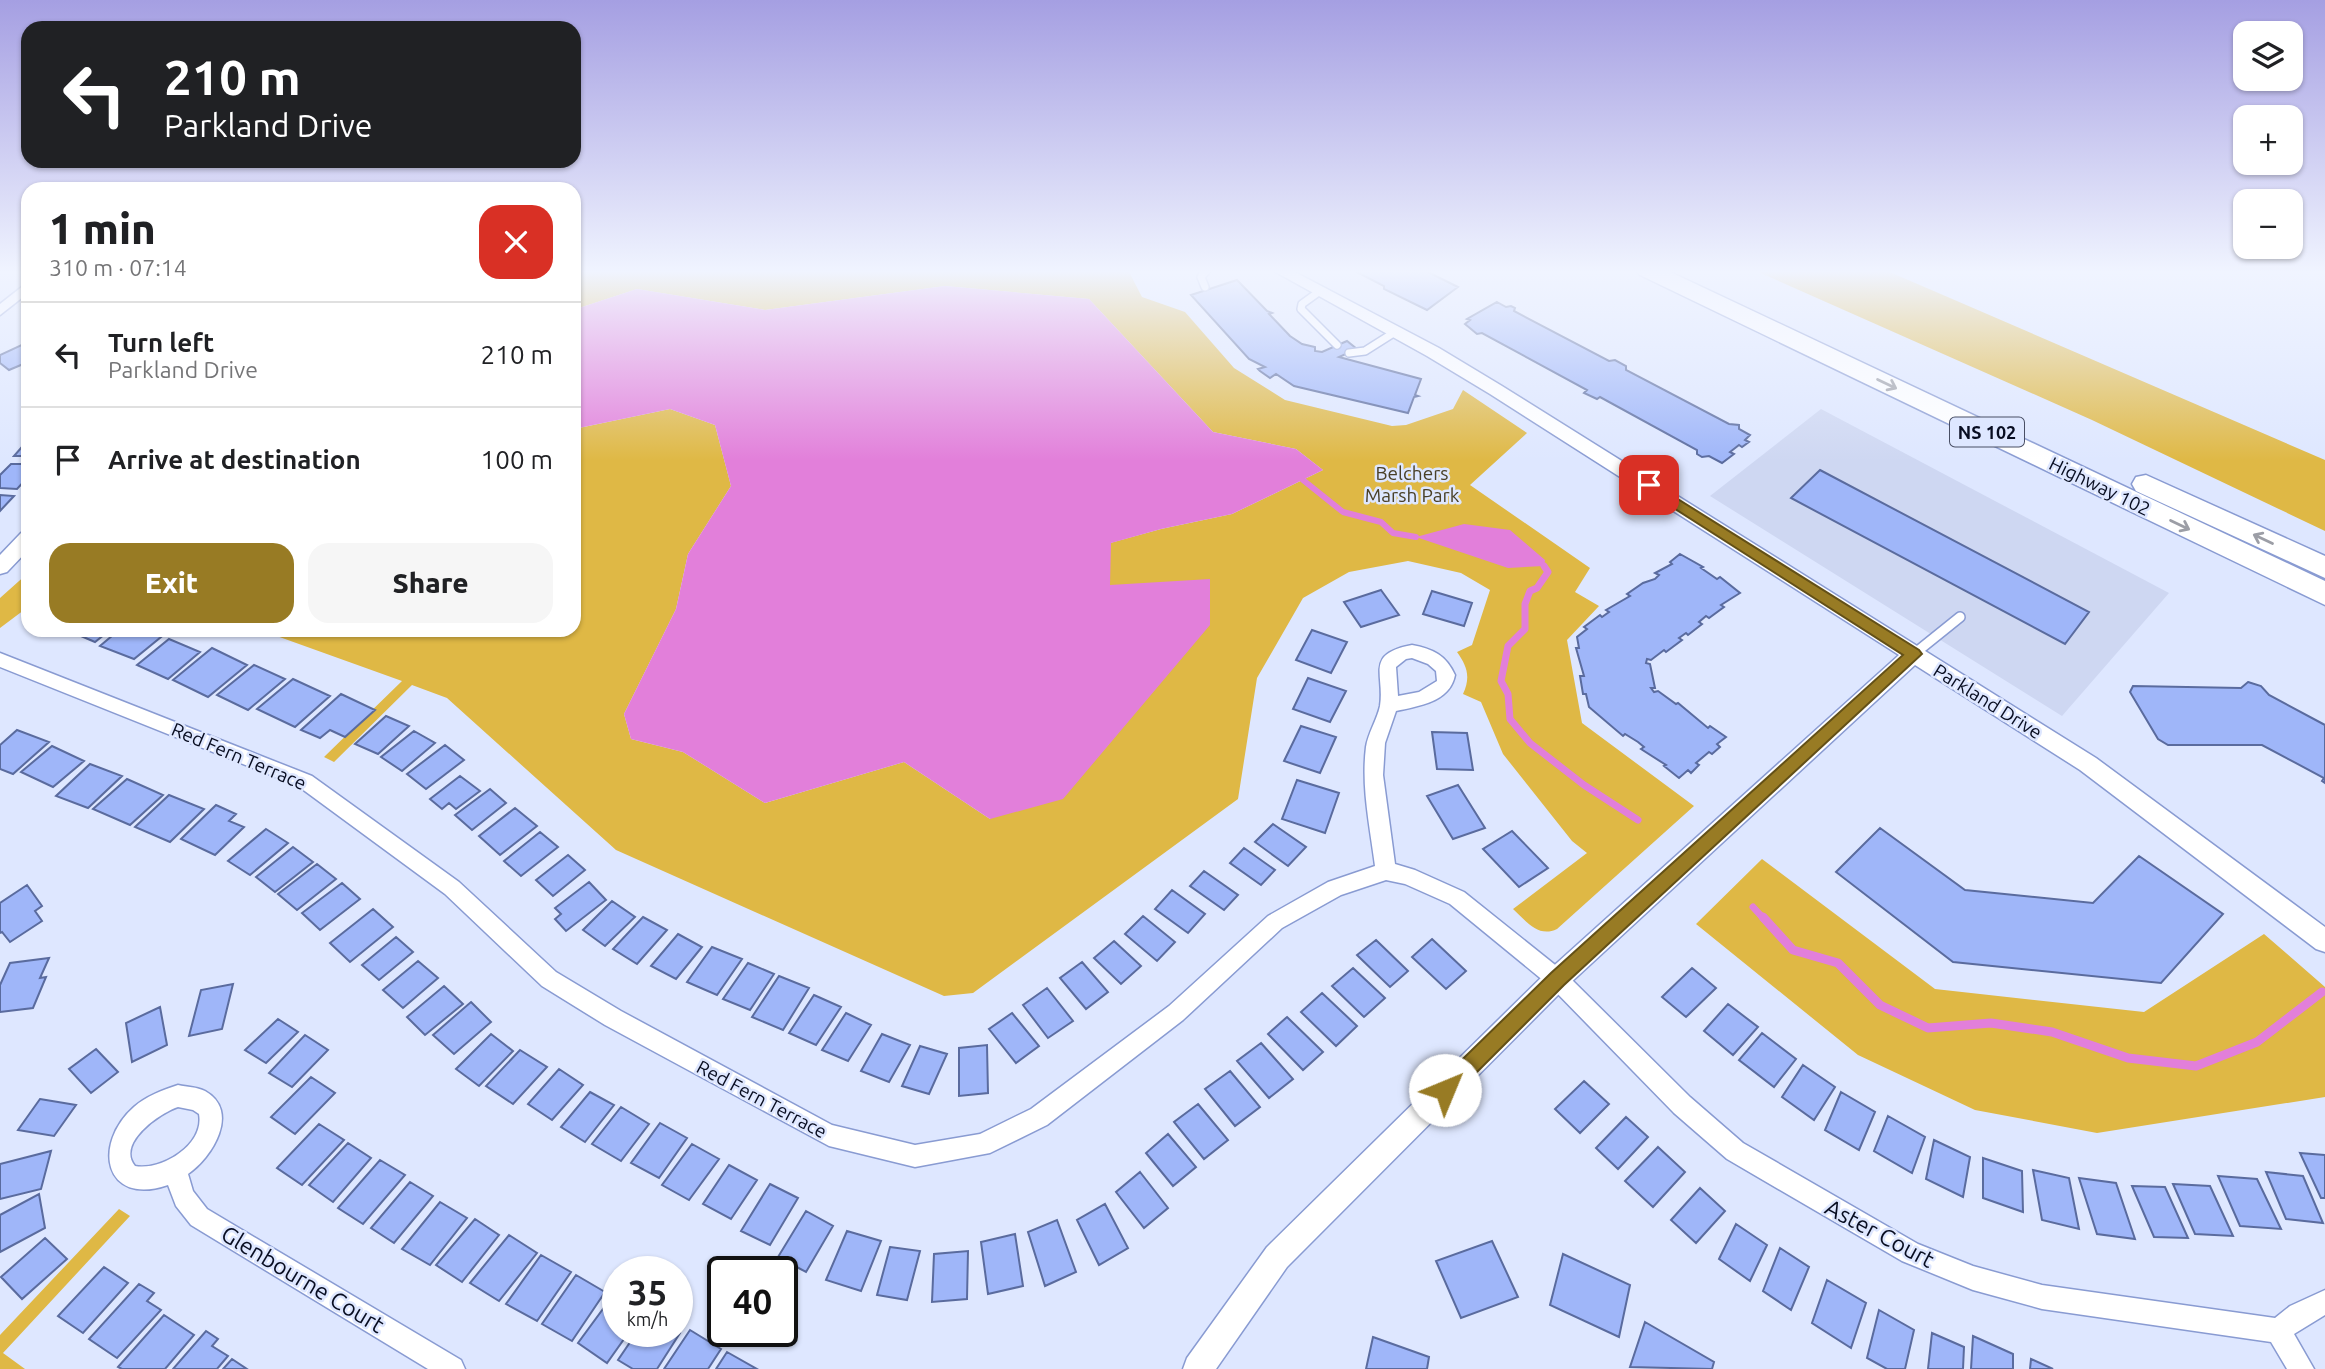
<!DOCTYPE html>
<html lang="en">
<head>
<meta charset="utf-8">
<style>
	:root { --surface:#fff; --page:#f6f6f6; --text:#202124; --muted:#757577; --line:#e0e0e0; --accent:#987b24 }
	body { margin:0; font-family:Ubuntu,sans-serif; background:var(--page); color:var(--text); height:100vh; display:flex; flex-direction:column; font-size:26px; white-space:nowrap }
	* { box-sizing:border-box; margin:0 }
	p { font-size:23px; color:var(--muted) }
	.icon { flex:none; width:38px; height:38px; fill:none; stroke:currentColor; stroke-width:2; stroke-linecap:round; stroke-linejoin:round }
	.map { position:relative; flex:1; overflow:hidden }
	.drawer { position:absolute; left:21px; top:182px; width:560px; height:455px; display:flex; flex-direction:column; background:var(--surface); border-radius:21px; box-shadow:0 2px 5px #0004 }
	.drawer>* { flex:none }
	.banner { position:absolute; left:21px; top:21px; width:560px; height:147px; border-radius:21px; box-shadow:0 2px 5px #0004; background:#202124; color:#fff; overflow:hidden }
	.fabs { position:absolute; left:2233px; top:21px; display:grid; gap:14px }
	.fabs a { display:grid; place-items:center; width:70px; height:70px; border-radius:14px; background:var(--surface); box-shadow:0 2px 5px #0004; font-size:35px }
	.speed { position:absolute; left:602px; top:1256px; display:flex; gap:14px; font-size:35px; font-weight:700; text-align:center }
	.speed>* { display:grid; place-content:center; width:91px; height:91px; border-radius:50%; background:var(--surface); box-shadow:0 2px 5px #0004; line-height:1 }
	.speed small { font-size:18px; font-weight:400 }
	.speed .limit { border:4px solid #111; border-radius:10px; background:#fff; color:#111 }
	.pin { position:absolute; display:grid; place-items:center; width:60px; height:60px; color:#fff; margin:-30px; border-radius:14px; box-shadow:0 4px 10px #0006 }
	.me { position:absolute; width:77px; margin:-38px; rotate:45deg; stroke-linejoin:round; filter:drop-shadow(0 0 5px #0008) }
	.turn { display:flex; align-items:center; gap:24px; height:147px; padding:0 28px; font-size:32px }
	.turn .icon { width:91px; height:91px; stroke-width:2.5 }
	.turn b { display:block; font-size:49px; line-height:60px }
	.round { display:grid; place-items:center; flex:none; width:74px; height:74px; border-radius:21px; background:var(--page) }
	.headline { display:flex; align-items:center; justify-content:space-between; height:119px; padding:0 28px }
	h1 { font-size:42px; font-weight:800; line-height:52px }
	.cta { display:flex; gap:14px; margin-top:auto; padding:14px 28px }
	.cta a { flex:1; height:80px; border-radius:21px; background:var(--accent); color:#fff; font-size:28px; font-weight:800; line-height:80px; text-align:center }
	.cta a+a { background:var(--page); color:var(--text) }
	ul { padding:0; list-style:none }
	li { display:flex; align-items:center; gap:21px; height:105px; padding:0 28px; border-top:2px solid var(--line) }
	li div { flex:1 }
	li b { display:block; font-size:26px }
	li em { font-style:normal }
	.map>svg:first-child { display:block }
</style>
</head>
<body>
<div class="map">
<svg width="2325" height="1369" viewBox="0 0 2325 1369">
	<rect width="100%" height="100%" fill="#dee7ff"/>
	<!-- built -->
	<path fill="#ced7f2" d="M1821,409L2169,593L2062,716L1710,496Z"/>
	<!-- green -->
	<path fill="#dfb845" d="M574,270H1128L1142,297L1185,312L1234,368L1285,400L1392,426L1406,425L1453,409L1463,390L1527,433L1470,485L1590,568L1575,592L1599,606L1567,640L1582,723L1694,806L1557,929C1538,938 1526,921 1513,909L1587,853L1572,841L1503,754L1481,702L1463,694C1471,677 1467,666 1457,652L1472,645L1490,590L1461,573L1408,561L1349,572L1303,598L1257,678L1238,799L973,993L944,996L616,850L447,698L412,685L334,762L324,757L402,681L260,630H574V429L670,409L715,425L731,486L688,554L676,609L624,714L631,739L683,752L765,803L904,762L990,819L1110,585V543L1161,529L1232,514L1323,470L1296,449L1213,432L1089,299L945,286L765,310L637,289L576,309L574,318Z
		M1754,270H1885L2325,460V531L2092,420Z
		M28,573V607L0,628V598Z
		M1762,859L1935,989L2144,1012L2264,934L2325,987V1097L2097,1133L1975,1110L1858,1055L1696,924Z
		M119,1209L130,1216L3,1353L25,1369H0V1335Z"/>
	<!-- water -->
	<path fill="#e27fda" d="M945,286L1089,299L1213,432L1296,449L1323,470L1232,514L1161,529L1111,543L1110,585L1210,579V625L1063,799L990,819L904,762L765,803L683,752L631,739L624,714L676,609L688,554L731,486L715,425L670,409L574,429L576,309L637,289L765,310Z
		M1464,524L1510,530L1545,560L1544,566L1508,568L1416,537Z"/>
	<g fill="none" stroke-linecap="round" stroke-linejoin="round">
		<!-- stream-far2 -->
		<path stroke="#e27fda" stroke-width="6" d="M1303,480L1343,512L1381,522L1393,533L1416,537"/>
		<!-- stream-far1 -->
		<path stroke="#e27fda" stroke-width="7" d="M1544,566L1548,572L1537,588L1530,591L1525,604V629L1508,646L1501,681L1508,694L1510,719L1530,743L1584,785L1638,820
			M1753,907L1764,919"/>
		<!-- stream -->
		<path stroke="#e27fda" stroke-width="9" d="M1763,917L1793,950L1838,963L1880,1005L1928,1028L1991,1023L2052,1032L2128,1058L2196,1066L2257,1042L2322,992"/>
	</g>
	<!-- building -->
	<path fill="#9fb6f9" stroke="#5a6b9e" stroke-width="2" d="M1353,270H1424L1458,287L1427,310L1384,289V286Z
		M1353,270H1424L1458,287L1427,310L1384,289V286Z
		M1237,280L1267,311L1272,313L1269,314L1290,336L1302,344L1315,347V351L1322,352L1347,341L1357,349L1339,357L1421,379L1415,395L1418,396L1414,397L1408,413L1294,386L1276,374L1270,378L1260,371L1258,369L1265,367L1249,359L1191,295Z
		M1497,302L1506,307L1511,306L1515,308L1514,311L1609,361L1615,360L1626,366V370L1729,424L1739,425V429L1750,435L1745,440L1749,442L1742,447L1739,445L1730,452L1734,454L1722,463L1709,456L1702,457L1697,454V450L1600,397L1597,399L1584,393L1587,390L1482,333L1477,334L1465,324L1470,320L1467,319Z
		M28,342V362L9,370L0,363V355Z
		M28,440V456H14Z
		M11,464H28V477L17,489L0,488V475Z
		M1820,470L2089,612L2065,644L1791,498Z
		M0,495L14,496L0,511Z
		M1680,554L1703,567L1701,568L1717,579L1720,577L1740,593L1721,605L1724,607L1709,618L1706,616L1699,622L1702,624L1688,635L1686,633L1679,638L1682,640L1666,652L1664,650L1651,660L1647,659L1646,663L1650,664L1655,688H1651L1654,692L1658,691L1676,704L1678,703L1708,728L1710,726L1726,737L1717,744L1720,747L1712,754L1709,752L1696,763L1699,765L1691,773L1688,770L1679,778L1664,766L1666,765L1641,749L1644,747L1638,742L1625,734L1623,736L1589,707L1586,694H1583L1580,676H1584L1576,648H1579L1577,637L1587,629L1584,627L1600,615L1602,617L1609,612L1606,610L1630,596L1627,594L1643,583L1655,579L1659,575L1655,573L1672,564L1670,562Z
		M1381,590L1399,615L1361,627L1344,602Z
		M1432,591L1472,603L1464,626L1423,614Z
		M67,630H110L95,642Z
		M119,630H143L161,637L134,659L100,646Z
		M1312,630L1347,642L1331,673L1296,660Z
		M169,639L200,652L168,679L137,665Z
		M212,648L247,665L208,697L173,680Z
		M254,665L285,679L248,710L217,695Z
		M1308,678L1346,691L1330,722L1293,709Z
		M293,679L330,696L295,727L257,709Z
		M2248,682L2261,686L2269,695L2325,725V783L2322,781L2324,778L2262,745H2168L2158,739L2130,692L2133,686L2241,688Z
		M341,694L375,710L345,737L330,730L320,738L301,730Z
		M386,716L409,726L378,754L355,744Z
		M1301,726L1336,737L1320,773L1284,761Z
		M17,730L49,742L13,774L0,769V745Z
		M414,731L435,743L402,771L381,757Z
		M1432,732L1467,733L1473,770L1437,769Z
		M445,745L464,760L426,789L407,774Z
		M52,746L84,761L53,787L21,772Z
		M90,764L122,776L88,808L56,796Z
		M460,776L480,791L456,809L449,803L442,809L430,799Z
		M127,779L163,795L130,825L93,809Z
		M1297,780L1339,793L1325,833L1282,819Z
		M1458,785L1485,828L1453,839L1427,796Z
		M490,789L506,803L472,830L455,815Z
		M169,795L204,809L170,842L135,827Z
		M216,805L236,814L229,821L244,827L215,855L181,839Z
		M515,808L537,826L500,855L479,836Z
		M1273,824L1306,847L1288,866L1255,842Z
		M1880,828L1965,890L2093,903L2139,856L2223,914L2161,983L1953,962L1836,872Z
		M266,829L288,843L250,875L228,861Z
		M1512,831L1548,868L1519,887L1483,849Z
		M540,832L558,847L521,876L504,861Z
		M293,847L313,862L275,892L256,877Z
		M1244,848L1275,870L1261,885L1230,863Z
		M568,855L585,870L553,896L536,880Z
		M317,864L336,879L297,910L278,894Z
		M1204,871L1238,895L1224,910L1190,886Z
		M589,882L606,900L566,931L555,919L561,914L555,908Z
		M342,883L360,899L320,930L302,913Z
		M27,885L42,906L35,911L42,921L10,942L2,932L0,933V903Z
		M1172,890L1205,914L1188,933L1155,909Z
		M612,901L635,917L605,946L583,930Z
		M373,909L393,927L350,962L330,943Z
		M1143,916L1175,942L1157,961L1125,934Z
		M643,917L667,930L637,964L613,949Z
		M678,934L702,947L676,979L651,966Z
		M396,937L413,952L379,980L362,965Z
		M1432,939L1466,971L1446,989L1412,957Z
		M1376,940L1408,971L1390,987L1357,955Z
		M1114,941L1141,966L1121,984L1094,958Z
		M712,947L742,959L717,995L687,982Z
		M49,958L40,978L46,977L33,1008L0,1012V985L10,963Z
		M418,961L438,978L403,1008L383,990Z
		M1082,962L1108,992L1086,1009L1060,978Z
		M748,963L774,974L750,1010L723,999Z
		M1353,968L1385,998L1364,1017L1332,986Z
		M1692,968L1716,988L1686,1017L1662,997Z
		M779,976L809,988L783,1030L752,1017Z
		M233,984L222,1029L189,1036L201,990Z
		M444,986L463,1004L425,1035L407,1017Z
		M1047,988L1073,1021L1048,1038L1023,1005Z
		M1322,993L1357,1026L1336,1046L1301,1012Z
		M814,995L841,1007L816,1045L789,1033Z
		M471,1002L491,1022L454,1054L433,1035Z
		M1728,1004L1758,1027L1733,1055L1704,1031Z
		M160,1007L167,1045L132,1062L126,1023Z
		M846,1013L871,1025L848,1061L822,1050Z
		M1012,1013L1039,1046L1016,1063L989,1029Z
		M1287,1017L1323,1052L1303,1070L1268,1034Z
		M278,1019L298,1032L266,1063L245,1050Z
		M1762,1033L1796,1059L1774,1087L1739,1060Z
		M491,1034L513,1051L479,1086L456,1069Z
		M882,1034L910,1045L889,1082L861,1071Z
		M305,1035L328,1050L292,1087L269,1073Z
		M1261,1043L1293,1079L1269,1098L1237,1061Z
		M987,1045L988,1093L959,1096V1048Z
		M920,1046L947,1054L929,1094L902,1086Z
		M96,1049L118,1072L91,1093L69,1069Z
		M520,1050L547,1067L513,1104L486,1086Z
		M1803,1065L1835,1087L1814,1120L1782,1097Z
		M559,1069L583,1085L552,1120L528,1104Z
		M1230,1071L1260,1107L1235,1126L1205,1089Z
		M311,1077L335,1093L295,1134L271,1117Z
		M1584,1081L1609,1104L1580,1133L1555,1109Z
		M590,1092L614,1105L585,1142L561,1127Z
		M1841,1092L1875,1112L1859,1150L1825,1130Z
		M40,1099L76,1105L54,1136L18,1130Z
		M1198,1104L1228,1140L1204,1159L1174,1122Z
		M621,1107L649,1124L621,1161L592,1144Z
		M1888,1116L1925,1137L1912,1173L1874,1151Z
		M1626,1117L1648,1137L1618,1169L1596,1148Z
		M660,1123L687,1138L659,1178L631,1163Z
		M319,1124L344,1140L302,1185L277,1168Z
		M1168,1134L1196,1167L1173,1186L1146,1153Z
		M1934,1140L1970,1157L1963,1197L1926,1179Z
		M348,1143L371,1158L333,1202L309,1185Z
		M692,1144L719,1159L689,1200L662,1185Z
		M1658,1147L1685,1172L1653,1207L1625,1181Z
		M51,1151L41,1189L0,1199V1164Z
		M2300,1153L2325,1155V1198H2321Z
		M1983,1158L2022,1171L2023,1212L1983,1198Z
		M380,1160L405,1175L363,1224L338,1208Z
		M729,1165L757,1180L731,1219L703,1204Z
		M2033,1170L2069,1178L2079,1229L2042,1220Z
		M1140,1172L1168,1208L1144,1228L1116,1192Z
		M2266,1172L2303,1176L2323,1223L2286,1219Z
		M2218,1176L2257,1179L2281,1229L2240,1226Z
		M2079,1178L2116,1183L2135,1239L2097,1234Z
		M410,1182L433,1196L394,1243L371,1228Z
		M770,1184L798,1198L770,1245L741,1231Z
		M2173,1184L2210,1186L2233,1236L2195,1234Z
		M2132,1186L2165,1187L2188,1238L2154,1237Z
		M1700,1188L1725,1211L1696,1243L1671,1220Z
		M39,1194L45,1228L0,1252V1215Z
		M440,1202L467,1218L430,1265L402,1249Z
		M1105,1204L1128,1248L1099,1265L1077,1220Z
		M806,1211L833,1226L806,1272L778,1257Z
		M475,1219L499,1235L462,1282L436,1265Z
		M1057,1220L1076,1272L1045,1286L1028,1232Z
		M1736,1224L1767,1245L1750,1281L1719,1259Z
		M847,1231L881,1241L861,1291L826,1280Z
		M1015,1234L1023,1286L988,1294L981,1242Z
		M509,1235L537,1253L499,1301L470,1283Z
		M45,1238L67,1259L22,1299L1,1277Z
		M1492,1241L1518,1297L1461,1318L1436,1261Z
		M890,1247L920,1251L907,1300L877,1295Z
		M1780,1248L1809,1267L1791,1310L1763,1291Z
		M968,1251L967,1299L932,1302L934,1254Z
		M1563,1254L1630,1285L1619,1337L1550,1305Z
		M541,1255L571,1272L537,1321L506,1304Z
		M104,1267L128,1283L83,1333L58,1316Z
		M576,1275L605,1292L572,1341L542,1324Z
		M1827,1280L1866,1303L1851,1348L1812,1323Z
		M139,1284L154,1293L147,1301L161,1310L117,1358L89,1339Z
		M614,1294L618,1297V1332H629L607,1363L578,1343Z
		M1879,1310L1914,1330L1905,1369H1887L1867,1358Z
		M164,1315L194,1335L165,1369H122L118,1367Z
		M1645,1322L1714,1362L1712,1369L1630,1367Z
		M690,1330L721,1349L708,1369H664Z
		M206,1331L218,1339L212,1346L228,1356L217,1369H173Z
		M677,1331L680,1333L657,1369H633L618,1360L637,1332Z
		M1932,1333L1964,1347L1963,1369H1928Z
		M1973,1336L2013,1354V1369H1971Z
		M1373,1337L1429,1357L1427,1369H1366Z
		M727,1352L757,1369H716Z
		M232,1359L247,1369H223Z
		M2031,1359L2053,1369H2030Z"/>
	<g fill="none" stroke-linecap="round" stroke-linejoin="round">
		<!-- service-far1 casing -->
		<g stroke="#899bd2" stroke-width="10">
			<path id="service-far1" d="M1205,287L1201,277L1207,270
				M1320,291L1302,304L1301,309L1337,345
				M1349,353L1365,351L1395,332"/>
		</g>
		<!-- service casing -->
		<g stroke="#899bd2" stroke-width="12">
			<path id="service" d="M1914,654L1960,617"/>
		</g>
		<!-- minor casing -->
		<g stroke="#899bd2" stroke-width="3">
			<path id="minor" d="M28,282V293L0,315V304Z
				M1412,645C1433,649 1446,655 1455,675C1450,702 1419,706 1396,711L1385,743L1383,775L1395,864L1415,870L1464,892L1564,972L1690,1097L1743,1143L1918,1244L1973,1266L2042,1285L2275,1318L2290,1306L2325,1290V1315L2294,1334L2314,1369H2287L2271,1342L2042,1309L1973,1290L1902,1261L1727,1159L1674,1113L1550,986L1450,904L1405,884L1386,880L1341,895L1282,928L1183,1020L1047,1125L990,1153L915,1167L829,1146L605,1025L542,986L445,894L298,786L0,667V653L312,776L459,882L556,972L621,1011L832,1125L915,1145L980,1134L1031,1109L1169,1006L1268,916L1328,882L1375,866C1370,827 1361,787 1366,747C1368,733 1377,720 1380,706C1385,674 1364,654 1412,645ZM1412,658L1428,664L1436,671L1437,681L1419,692L1398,696L1396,667L1406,659Z
				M178,1085C187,1087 197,1087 205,1091C241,1111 212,1158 188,1174L193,1191L207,1209L461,1360L465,1369H428L191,1225L176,1206L168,1185C104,1207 92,1144 134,1107C146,1096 163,1090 178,1085ZM178,1107L193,1110L199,1114C205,1145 161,1171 135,1166C116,1143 160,1113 178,1107Z"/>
		</g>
		<!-- tertiary casing -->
		<g stroke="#899bd2" stroke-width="3">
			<path id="tertiary" d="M1272,270H1291L1439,348L1502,386L2096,758L2325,927V952L2316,949L2080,770L1915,665L1566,987L1287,1267L1216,1369H1183L1187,1358L1267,1247L1548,971L1899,655L1490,394L1427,356Z
				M28,531V550L7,572L0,574V555L21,533Z"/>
		</g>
		<!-- motorway casing -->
		<g stroke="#899bd2" stroke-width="3">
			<path id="motorway" d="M1636,270H1666L2325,581V605L1640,275Z
				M2146,475L2325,556V578L2136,491L2132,484L2136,477Z"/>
		</g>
		<!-- service-far1 -->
		<use href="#service-far1" stroke="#fff" stroke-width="7"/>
		<!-- service -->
		<use href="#service" stroke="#fff" stroke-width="9"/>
		<!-- minor -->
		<use href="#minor" fill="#fff" fill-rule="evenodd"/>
		<!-- tertiary -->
		<use href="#tertiary" fill="#fff" fill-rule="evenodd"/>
		<!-- motorway -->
		<use href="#motorway" fill="#fff" fill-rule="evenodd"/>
	</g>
	<!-- one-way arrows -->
	<defs><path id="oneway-shaft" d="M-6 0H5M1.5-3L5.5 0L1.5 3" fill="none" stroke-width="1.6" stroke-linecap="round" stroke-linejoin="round" transform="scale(1.75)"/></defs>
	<g stroke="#9c9ea6">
		<use href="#oneway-shaft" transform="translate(1887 384) rotate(26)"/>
		<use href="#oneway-shaft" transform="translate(2180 525) rotate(26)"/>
		<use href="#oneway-shaft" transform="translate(2263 539) rotate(-155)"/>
	</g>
	<!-- sky -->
	<linearGradient id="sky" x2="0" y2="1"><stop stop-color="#a59fe2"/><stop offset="0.59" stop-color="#f0f4ff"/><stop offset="1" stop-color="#f0f4ff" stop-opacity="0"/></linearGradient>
	<rect width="2325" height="461" fill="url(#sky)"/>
	<!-- route -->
	<path fill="#987b24" stroke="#635017" stroke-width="2" d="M1649,481L1919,650L1922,654L1564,985L1452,1097L1445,1100L1438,1097L1435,1090L1438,1083L1551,973L1903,655L1644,489V482Z"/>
	<g text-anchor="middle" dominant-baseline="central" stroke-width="5" stroke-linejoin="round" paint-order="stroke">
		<!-- shield labels -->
		<rect fill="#dee7ff" stroke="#484e64" stroke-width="2" x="1950" y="417.5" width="74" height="29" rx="5"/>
		<g font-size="18" font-weight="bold" fill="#080d21">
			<text x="1987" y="432">NS 102</text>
		</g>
		<!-- park labels -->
		<g font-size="19" fill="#494028" stroke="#dee7ff">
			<text x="1412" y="473">Belchers<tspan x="1412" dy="22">Marsh Park</tspan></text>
		</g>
		<!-- street labels -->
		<g font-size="19" fill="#080d21" stroke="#dee7ff">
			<text transform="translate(2100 486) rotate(26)">Highway 102</text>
			<text transform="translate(1988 701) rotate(32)">Parkland Drive</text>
			<text transform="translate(239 756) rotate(23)">Red Fern Terrace</text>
			<text transform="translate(762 1099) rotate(28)">Red Fern Terrace</text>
		</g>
		<!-- near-street labels -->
		<g font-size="23" fill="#080d21" stroke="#dee7ff">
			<text transform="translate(1880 1233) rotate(28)">Aster Court</text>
			<text transform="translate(303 1279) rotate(31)">Glenbourne Court</text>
		</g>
	</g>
</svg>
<div class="fabs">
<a><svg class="icon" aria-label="layers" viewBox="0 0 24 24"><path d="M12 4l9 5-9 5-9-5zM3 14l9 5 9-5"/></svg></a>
<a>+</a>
<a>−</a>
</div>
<div class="speed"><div>35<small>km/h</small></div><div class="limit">40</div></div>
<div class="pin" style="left:1649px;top:485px;background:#d93025"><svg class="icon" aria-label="arrive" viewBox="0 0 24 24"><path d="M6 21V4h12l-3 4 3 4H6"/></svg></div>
<svg class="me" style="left:1445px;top:1090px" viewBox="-20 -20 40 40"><circle r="19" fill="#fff"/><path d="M0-13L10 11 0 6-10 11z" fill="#987b24"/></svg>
<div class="banner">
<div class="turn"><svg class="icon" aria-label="left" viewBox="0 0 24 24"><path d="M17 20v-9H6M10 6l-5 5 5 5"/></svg><div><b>210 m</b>Parkland Drive</div></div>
</div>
<section class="drawer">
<div class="headline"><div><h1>1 min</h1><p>310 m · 07:14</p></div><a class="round" style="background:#d93025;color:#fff"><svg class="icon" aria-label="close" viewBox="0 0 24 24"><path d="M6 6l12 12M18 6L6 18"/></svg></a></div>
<ul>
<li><svg class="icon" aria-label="left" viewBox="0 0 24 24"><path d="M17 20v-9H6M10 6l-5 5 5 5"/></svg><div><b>Turn left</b><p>Parkland Drive</p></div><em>210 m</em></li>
<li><svg class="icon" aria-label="arrive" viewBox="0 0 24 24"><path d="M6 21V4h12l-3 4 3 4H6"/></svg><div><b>Arrive at destination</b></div><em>100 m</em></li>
</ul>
<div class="cta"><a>Exit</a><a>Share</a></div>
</section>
</div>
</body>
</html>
